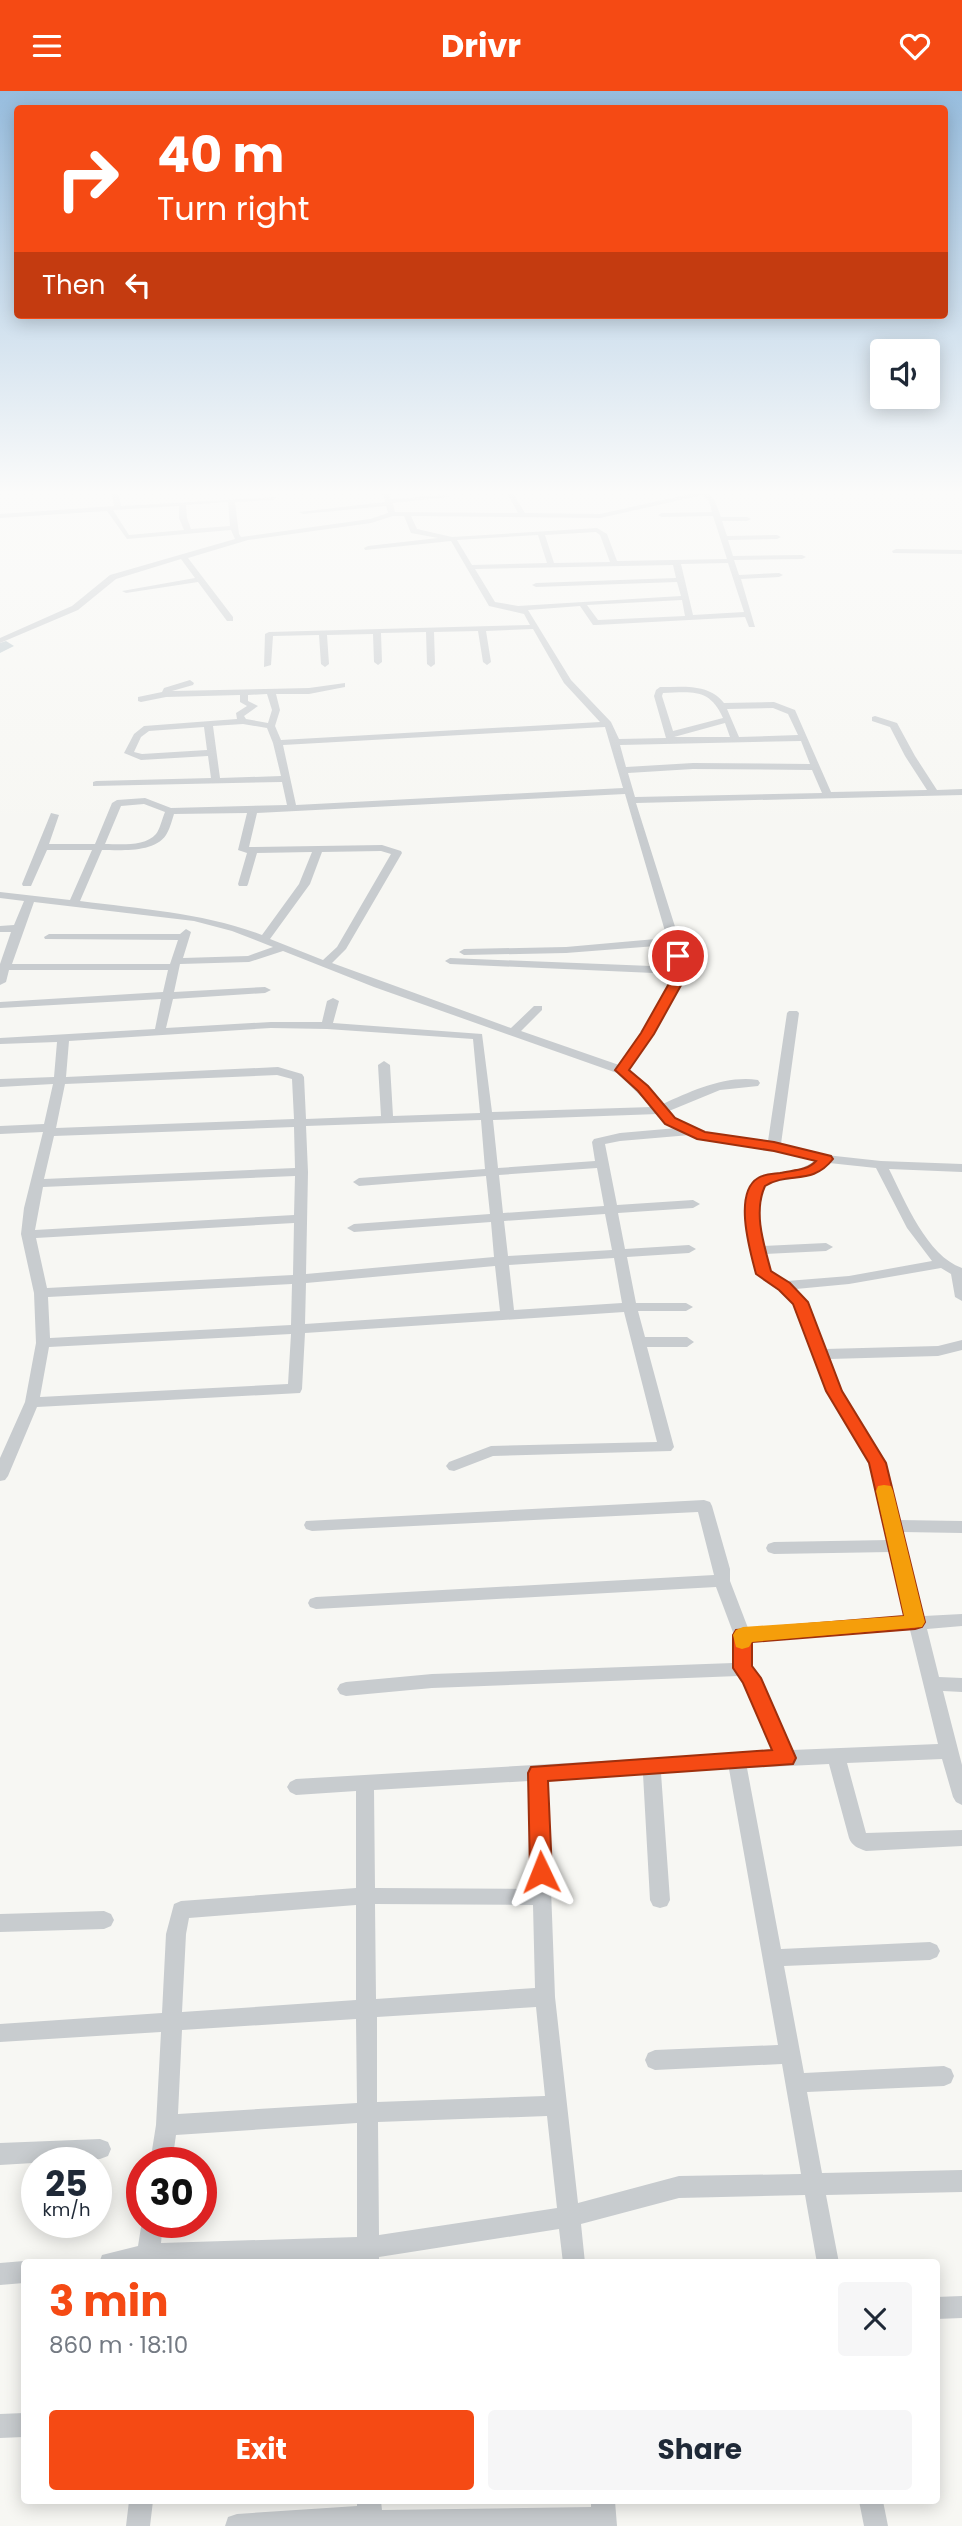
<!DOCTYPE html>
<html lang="en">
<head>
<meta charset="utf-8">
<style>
	:root { --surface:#fff; --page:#f6f6f7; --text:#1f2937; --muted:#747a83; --accent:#f54a14 }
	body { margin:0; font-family:Poppins,sans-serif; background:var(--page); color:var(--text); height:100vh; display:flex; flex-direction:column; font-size:26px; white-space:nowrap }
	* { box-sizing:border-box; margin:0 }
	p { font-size:23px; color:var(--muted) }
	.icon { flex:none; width:38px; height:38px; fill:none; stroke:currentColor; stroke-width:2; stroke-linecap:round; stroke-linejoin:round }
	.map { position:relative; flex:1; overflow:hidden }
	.side { position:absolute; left:21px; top:2168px; width:919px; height:245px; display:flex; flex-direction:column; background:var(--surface); border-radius:7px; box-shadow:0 4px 18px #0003 }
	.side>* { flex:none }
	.guide { position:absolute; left:14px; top:14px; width:934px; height:214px; border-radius:7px; box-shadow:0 4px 18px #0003; background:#f54a14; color:#fff; overflow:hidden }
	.controls { position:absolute; left:870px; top:248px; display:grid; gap:14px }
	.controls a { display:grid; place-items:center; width:70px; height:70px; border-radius:7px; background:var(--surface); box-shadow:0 4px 18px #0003; font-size:35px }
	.speed { position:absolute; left:21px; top:2056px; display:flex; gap:14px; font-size:35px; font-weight:700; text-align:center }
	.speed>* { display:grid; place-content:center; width:91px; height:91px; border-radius:50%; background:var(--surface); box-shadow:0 4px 18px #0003; line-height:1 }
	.speed small { font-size:18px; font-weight:400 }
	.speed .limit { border:10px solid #d22; background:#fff; color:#111 }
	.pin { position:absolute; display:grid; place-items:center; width:60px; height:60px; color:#fff; margin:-30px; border:4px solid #fff; border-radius:50%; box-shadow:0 2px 7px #0007 }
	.me { position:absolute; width:77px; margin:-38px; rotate:358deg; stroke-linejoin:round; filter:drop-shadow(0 0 5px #0008) }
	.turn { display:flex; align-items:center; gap:24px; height:147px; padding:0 28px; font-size:32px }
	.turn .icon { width:91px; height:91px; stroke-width:2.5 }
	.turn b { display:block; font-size:49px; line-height:60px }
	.then { display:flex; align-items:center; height:66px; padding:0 28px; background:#0003; gap:14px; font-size:26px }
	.round { display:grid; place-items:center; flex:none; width:74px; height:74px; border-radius:7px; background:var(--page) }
	.head { display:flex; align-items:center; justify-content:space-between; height:119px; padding:0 28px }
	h1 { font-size:42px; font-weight:700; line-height:52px; color:var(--accent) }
	.primary-button { display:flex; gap:14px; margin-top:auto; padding:14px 28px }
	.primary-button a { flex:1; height:80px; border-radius:7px; background:var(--accent); color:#fff; font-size:28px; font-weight:700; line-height:80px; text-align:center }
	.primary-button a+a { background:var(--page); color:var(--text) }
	header { display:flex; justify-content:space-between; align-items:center; height:91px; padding:0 28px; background:var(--accent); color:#fff; font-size:32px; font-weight:700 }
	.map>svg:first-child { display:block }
</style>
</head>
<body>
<header><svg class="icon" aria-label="menu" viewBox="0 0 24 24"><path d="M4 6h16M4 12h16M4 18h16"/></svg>Drivr<svg class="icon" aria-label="heart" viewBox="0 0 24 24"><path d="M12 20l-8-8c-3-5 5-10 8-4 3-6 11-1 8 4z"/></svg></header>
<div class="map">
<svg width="962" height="2435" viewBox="0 0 962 2435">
	<rect width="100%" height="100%" fill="#f7f7f3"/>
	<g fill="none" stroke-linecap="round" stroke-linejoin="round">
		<!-- river -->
		<path fill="#bfcbd0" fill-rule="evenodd" d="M6,550L14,555L0,562V552Z"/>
		<!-- minor -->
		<path fill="#c8cccf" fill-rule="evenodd" d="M112,402H118L121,415L276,406L274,409L235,411L239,443L241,446L370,428L388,422L386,415L303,423L299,421L385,411L383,402H389L391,408L446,404L449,406L393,412L395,421L518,422L507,402H513L525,422L600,423L694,402H709L715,410L721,426H747L751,428L747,430H722L727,445L777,444L781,446L777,448L728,449L733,465L802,464L806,466L802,468L734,469L739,484L779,482L783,484L779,486L741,488L755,536H749L745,526L596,534H593L580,515L528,519L571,589L611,631L619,648L666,647L654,605L656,599L660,596C682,596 709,592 724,612L774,611L795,619L831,701L927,699L905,665L890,636L872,630V626L875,625L897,632L915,665L937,699L962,698V704L636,712L689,880L654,943L628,978L647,995L663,1013C691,1000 726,984 758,989L760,992L758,995L720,999L669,1020C692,1047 736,1046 768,1050L787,922L789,920H797L799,922L781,1053L826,1064L881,1070L962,1073V1081L889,1078C905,1110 927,1165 962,1177V1210L955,1206L951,1183L941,1177L849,1193L796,1198L807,1211L825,1258L938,1255L962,1249V1259L938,1265L829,1268L841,1300L885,1372L899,1429L962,1430V1442L902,1441L924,1525L962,1523V1535L927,1538L939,1586L962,1587V1601L943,1600L962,1674V1714L956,1711L953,1706L942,1668L847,1672L866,1742L962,1739V1755L866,1760C858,1757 852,1755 849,1747L829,1673L747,1677L781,1858L930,1851L937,1854L940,1860L937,1866L930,1869L784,1875L804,1982L944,1975L951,1978L954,1985L951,1992L944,1995L807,2001L822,2082L962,2079V2101L826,2104L839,2172H817L805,2104L679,2107L581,2133L585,2172H563L559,2138L379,2166V2172H357V2168L253,2172H99L102,2164L138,2155L142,2130L163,2132L161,2152L357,2146V2032L176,2044L172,2072H150L156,2034L161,1941L0,1951V1933L162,1922L166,1843L174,1813L181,1810L356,1797V1700L296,1704L290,1701L287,1696L290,1691L296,1688L774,1660L744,1591L738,1585L432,1597L346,1605L340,1603L337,1598L340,1593L346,1591L432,1583L733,1572L734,1544L716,1496L316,1518L310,1516L308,1512L310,1508L316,1506L714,1484L698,1421L312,1440L306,1438L304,1434L306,1430L704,1409L710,1411L712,1415L730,1478V1490L748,1537L907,1526L891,1461L774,1463L768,1461L766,1457L768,1453L774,1451L889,1449L869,1372L827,1300L794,1213L780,1198L756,1183C751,1160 732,1096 764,1085C784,1079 798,1082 816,1069L774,1059L702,1049L690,1044L620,1050L605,1053L617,1114L693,1109L700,1113L693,1117L618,1122L625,1158L689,1154L696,1158L689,1162L627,1166L636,1212H686L693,1216L686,1220H638L645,1246H687L694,1251L687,1256H647L674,1356L671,1360L493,1365L454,1380L449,1379L446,1375L449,1371L491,1355L657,1351L624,1221L305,1242L302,1298L300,1302L37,1316L8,1385L5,1389L0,1390V1367L25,1311L36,1252L34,1202L21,1143L24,1117L43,1041L0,1043V1035L44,1033L53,993L0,996V988L54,986L57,951L0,953V947L155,938L161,908L0,917V911L163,901L168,879H9L6,891L0,894V873L11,841H0V835L14,834L24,810L0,807V801L70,809L92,759H47L31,795H23L22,793L51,722L59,724L49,753H95L112,712L117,709L145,707L171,717L287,714L282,691L93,695V691L96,690L211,687L208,665L141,669L124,662L134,643L144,635L237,628L236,622L247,615L240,611V604L166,606L141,611L138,610V606L162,601L164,597L190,589L194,592L193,594L172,600L309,597L345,592V596L309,603H276L280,619L275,635L281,649L600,631L564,592L533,538L486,540L491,571L487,574L483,571L478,540L434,541L435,573L431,576L427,573L426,541L381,542L382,571L378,574L374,571L373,543L327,544L329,573L325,576L321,573L319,544L273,545L271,574L264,576L265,543L269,541L530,534L524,523L489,515L451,450L365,459L364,457L368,455L438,447L411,442L404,425H393L371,432L248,449L188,467L233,526V530H227L198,491L126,502L122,500L195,487L181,468L116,488L78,519L0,552V547L72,515L110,484L235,448L231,439L127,448L107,420L0,427V423L114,415ZM703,404L709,410L712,421L662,422L658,424L662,426L713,425L727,468L617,470L607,443L597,437L452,446L417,438L411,425L600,427ZM228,411L230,435L191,438L187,427L186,414ZM179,415V427L184,439L129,444L113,419ZM596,441L600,444L610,471L554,472L545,444ZM538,444L547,472L472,474L457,449ZM728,472L744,521L693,524L681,473ZM673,474L676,487L536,492L532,494L536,496L677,491L681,505L518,515L495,511L475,478ZM682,509L685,525L598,529L587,514ZM663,602C692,601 710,597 723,627L673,640L662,605ZM267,603L272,619L268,632L246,628L244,625L258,615L248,610V604ZM773,617L788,623L798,644L739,646L727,618ZM725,632L730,646H674ZM243,633L267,637L273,652L281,685L220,687L213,635ZM204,636L207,659L142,663L134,661L141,646L149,640ZM605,636L623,697L296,714L283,654ZM801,650L810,673L693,672L626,676L620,654ZM693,678L812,679L822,702L635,706L628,682ZM625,703L667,847L566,856L464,858L459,861L464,864L566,862L669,854L676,876L450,867L445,870L450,873L676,883L643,942L619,974L521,940L542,919V915H534L511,937L332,872L346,858L402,762L401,760L382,754L249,756L257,722ZM144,713L165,721C162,728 160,738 156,743C145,756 119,753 105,753L121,715ZM247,722L238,759L247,762L238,793L239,795H247L248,793L257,762L312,761L299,793L262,844C204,822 142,818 80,810L102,759C121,759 154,762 166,744C170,738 172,729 174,723ZM381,760L391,763L337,856L323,869L270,848L310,793L322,761ZM34,811L194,830L232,840L273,856L248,865L183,867L191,841L186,838L180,843H49L44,846L45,848L178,849L170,873H12ZM283,860L374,896L617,982L652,1016L492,1021L482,943L333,932L339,910L333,907L327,910L322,931H271L166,937L173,908L265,902L271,899L265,896L174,901L180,873L249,871ZM271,937L327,938L473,948L480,1022L393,1025L390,974L384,970L378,974L381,1025L306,1028L304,986L302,983L278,976L66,986L69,950ZM277,984L292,988L294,1028L56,1037L65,993ZM658,1023L666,1032L677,1037L620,1042L594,1048L592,1051L595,1070L498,1077L493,1029ZM481,1029L485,1078L359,1087L353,1091L359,1095L486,1085L490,1123L354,1133L347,1137L354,1141L491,1131L494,1166L306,1183L308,1081L306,1035ZM294,1036L295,1077L44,1088L54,1045ZM829,1072L876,1077L907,1137L932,1170L849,1185L787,1190L769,1181L765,1163L826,1160L833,1156L826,1152L763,1155L759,1120L764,1098L769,1092L813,1084ZM597,1077L604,1115L503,1122L499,1084ZM295,1085L294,1124L35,1139L43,1096ZM605,1123L612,1159L508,1165L504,1130ZM294,1132L293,1184L47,1197L36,1147ZM614,1167L622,1212L514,1219L509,1174ZM495,1175L500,1220L305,1233L306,1192ZM292,1193L291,1234L50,1247L48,1206ZM291,1243L288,1293L40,1306L49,1256ZM910,1539L938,1653L792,1659L760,1587L751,1576L750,1550ZM729,1678L778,1954L655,1959L648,1962L645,1969L648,1976L655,1979L782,1973L801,2083L679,2085L578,2112L555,1906L547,1689L643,1683L650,1809L653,1815L660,1817L667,1815L670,1809L661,1682ZM529,1690L532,1798L375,1797L374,1699ZM375,1813L533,1814L535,1897L376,1908ZM356,1814V1909L182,1921L186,1843L189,1827ZM536,1916L545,2005L377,2011V1926ZM356,1928L357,2012L178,2023L182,1939ZM547,2025L557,2117L379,2144L378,2031Z
			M896,458L962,459V463L893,462L892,460Z
			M104,1820L111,1823L114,1829L111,1835L104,1838L0,1841V1823Z
			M100,2048L108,2051L111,2058L108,2065L100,2068L0,2074V2052Z
			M24,2170L29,2172H24V2192L0,2194V2172Z
			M962,2205V2227L936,2228V2206Z
			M24,2322V2346L0,2347V2323Z
			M129,2410H153L150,2435H126Z
			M357,2410H381L382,2419L591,2416V2410H615L617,2435H225L228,2426L237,2423L357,2415Z
			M859,2410H883L888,2435H864Z"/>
	</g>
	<!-- sky -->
	<linearGradient id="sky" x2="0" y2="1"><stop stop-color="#97bdde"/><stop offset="0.54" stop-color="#fbfbfa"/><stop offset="1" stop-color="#fbfbfa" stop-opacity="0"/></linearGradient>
	<rect width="962" height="743" fill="url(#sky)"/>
	<!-- route -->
	<path fill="#f54a14" stroke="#9f300d" stroke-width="2" d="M678,861L684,865L689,880L654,943L629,979L648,995L675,1027L705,1041L774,1051L831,1065L833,1068C812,1095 789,1080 765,1095C753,1121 764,1154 771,1180L790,1192L808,1211L842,1300L886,1372L925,1531L922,1536L915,1538L752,1551V1575L761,1587L796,1667L793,1673L548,1690L552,1781L549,1788L541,1790L533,1788L530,1781L528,1682L531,1676L772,1659L743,1592L733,1577V1544L736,1539L904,1525L869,1372L826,1300L793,1213L779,1199L756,1183C750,1160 733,1102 758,1087C764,1083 773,1083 780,1082C792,1079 807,1080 816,1070L774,1060L697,1048L665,1033L638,1000L615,979L641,942L676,880L672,865Z"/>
	<!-- slow -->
	<path fill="#f59e0b" d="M884,1394L891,1395L893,1400L925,1531L922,1536L752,1551L749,1556L742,1558L736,1556L733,1544L736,1539L743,1536L904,1525L876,1400L878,1395Z"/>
</svg>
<div class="controls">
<a><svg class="icon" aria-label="sound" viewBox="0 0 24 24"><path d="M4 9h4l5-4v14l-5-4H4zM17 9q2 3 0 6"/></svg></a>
</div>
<div class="speed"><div>25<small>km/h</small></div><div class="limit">30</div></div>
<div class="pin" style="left:678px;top:865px;background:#d93025"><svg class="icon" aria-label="arrive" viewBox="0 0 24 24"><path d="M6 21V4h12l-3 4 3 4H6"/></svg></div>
<svg class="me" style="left:541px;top:1781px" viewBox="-20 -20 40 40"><path d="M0-17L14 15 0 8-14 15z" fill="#f54a14" stroke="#fff" stroke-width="4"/></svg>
<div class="guide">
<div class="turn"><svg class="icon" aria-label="right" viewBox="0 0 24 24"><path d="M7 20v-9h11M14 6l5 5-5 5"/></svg><div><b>40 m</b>Turn right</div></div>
<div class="then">Then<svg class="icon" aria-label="left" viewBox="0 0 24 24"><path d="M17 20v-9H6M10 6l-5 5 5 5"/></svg></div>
</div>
<section class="side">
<div class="head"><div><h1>3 min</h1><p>860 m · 18:10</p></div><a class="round"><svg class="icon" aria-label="close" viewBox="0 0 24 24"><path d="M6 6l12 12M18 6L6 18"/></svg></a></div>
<div class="primary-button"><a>Exit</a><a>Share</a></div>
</section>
</div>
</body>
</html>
